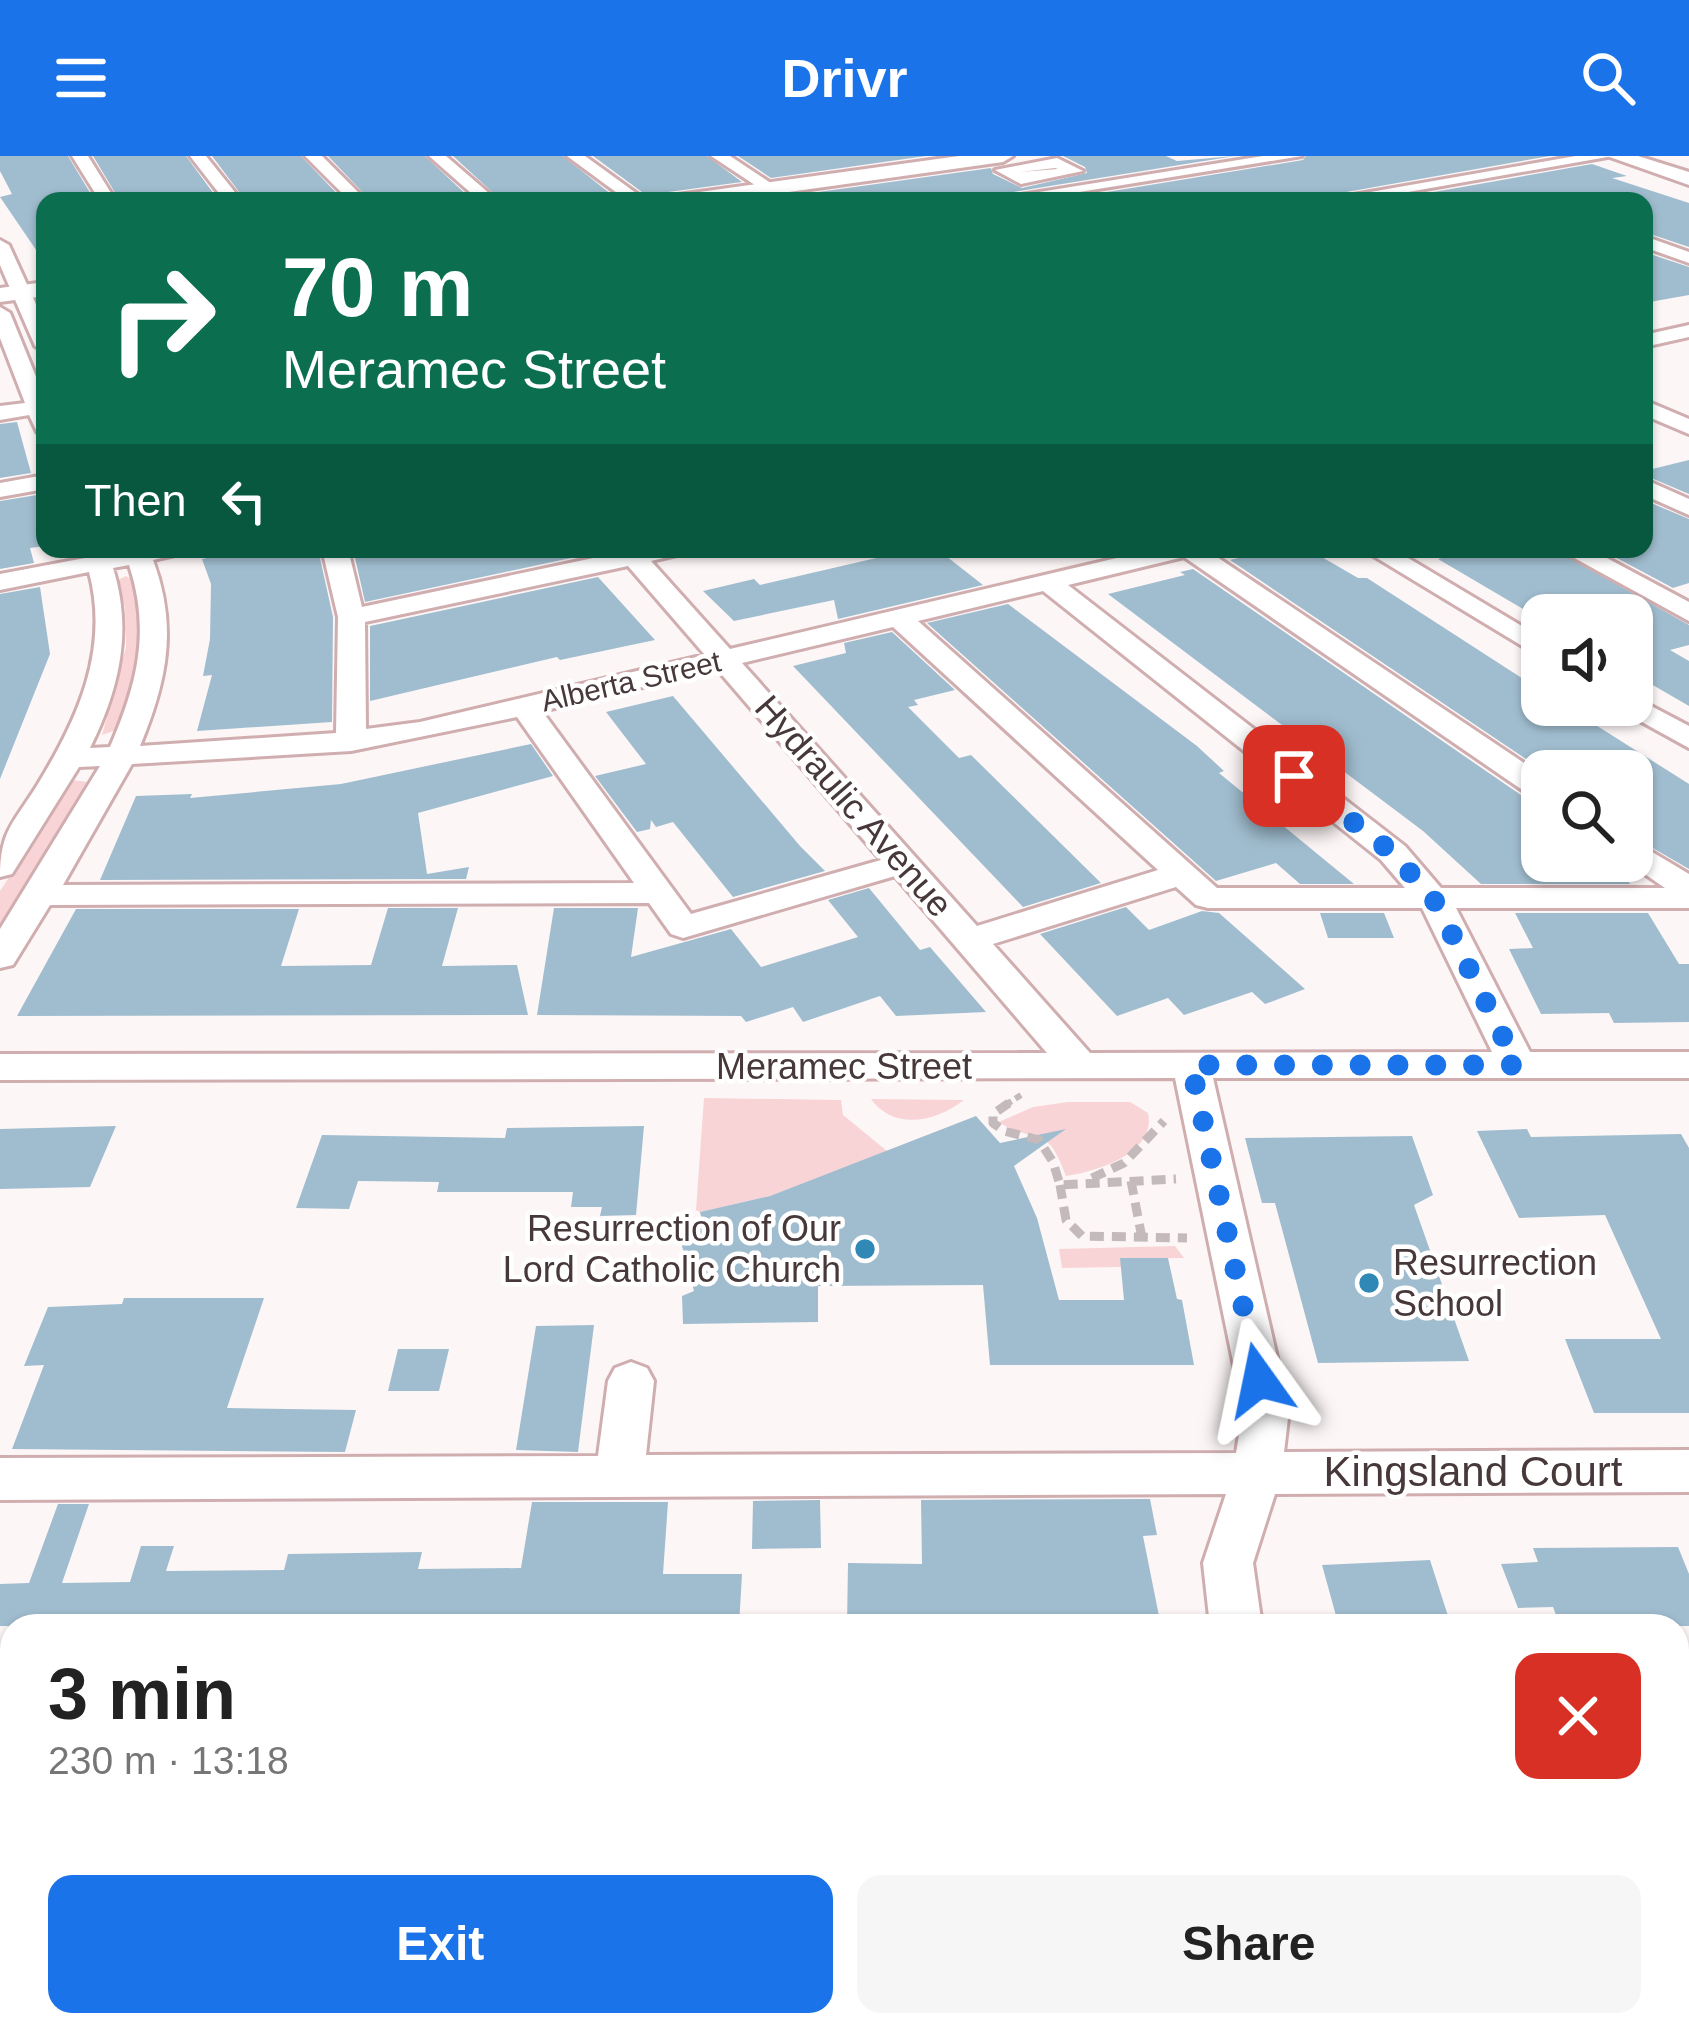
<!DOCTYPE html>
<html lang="en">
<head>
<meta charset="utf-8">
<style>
	:root { --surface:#fff; --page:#f6f6f6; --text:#222; --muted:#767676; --accent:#1a73e8 }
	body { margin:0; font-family:Arial,sans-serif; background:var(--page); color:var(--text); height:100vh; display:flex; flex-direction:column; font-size:45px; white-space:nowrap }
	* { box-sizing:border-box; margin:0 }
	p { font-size:39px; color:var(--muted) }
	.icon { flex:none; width:66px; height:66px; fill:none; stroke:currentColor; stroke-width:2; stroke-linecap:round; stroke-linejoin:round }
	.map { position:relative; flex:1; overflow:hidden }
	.drawer { position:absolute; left:0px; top:1458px; width:1689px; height:423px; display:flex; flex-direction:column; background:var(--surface); border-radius:36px 36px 0 0; box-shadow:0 3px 9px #0004 }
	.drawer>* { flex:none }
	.banner { position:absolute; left:36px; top:36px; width:1617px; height:366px; border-radius:24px; box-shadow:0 3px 9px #0004; background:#0b6e4f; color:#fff; overflow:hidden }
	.tools { position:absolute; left:1521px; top:438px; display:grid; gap:24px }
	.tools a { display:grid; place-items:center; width:132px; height:132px; border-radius:24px; background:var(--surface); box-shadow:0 3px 9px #0004; font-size:60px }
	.pin { position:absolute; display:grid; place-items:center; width:102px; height:102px; color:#fff; margin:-51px; border-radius:24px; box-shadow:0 6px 18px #0006 }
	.me { position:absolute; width:132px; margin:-66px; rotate:348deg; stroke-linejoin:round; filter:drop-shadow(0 0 9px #0008) }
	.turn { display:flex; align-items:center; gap:42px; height:252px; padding:0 48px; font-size:54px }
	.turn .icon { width:156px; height:156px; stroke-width:2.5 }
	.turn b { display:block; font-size:84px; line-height:102px }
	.then { display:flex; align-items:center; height:114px; padding:0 48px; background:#0003; gap:24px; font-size:45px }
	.round { display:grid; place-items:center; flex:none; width:126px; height:126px; border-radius:24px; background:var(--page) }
	.head { display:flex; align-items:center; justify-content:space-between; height:204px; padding:0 48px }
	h1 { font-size:72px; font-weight:600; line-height:90px }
	.button { display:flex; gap:24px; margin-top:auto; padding:24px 48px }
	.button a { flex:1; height:138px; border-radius:24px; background:var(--accent); color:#fff; font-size:48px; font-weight:600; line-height:138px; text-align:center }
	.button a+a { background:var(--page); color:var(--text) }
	header { display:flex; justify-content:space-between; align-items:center; height:156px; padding:0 48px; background:var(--accent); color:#fff; font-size:54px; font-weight:600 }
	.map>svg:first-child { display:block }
</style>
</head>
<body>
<header><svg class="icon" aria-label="menu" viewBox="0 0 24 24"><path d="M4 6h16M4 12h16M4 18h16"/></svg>Drivr<svg class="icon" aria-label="search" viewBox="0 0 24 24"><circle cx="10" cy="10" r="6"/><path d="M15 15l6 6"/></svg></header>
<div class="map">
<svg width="1689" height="1879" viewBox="0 0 1689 1879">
	<rect width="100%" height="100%" fill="#fdf6f6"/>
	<!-- green -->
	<path fill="#f9d4d6" d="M126,420L136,427C148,480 137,524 117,574L102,579L126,491L125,453L118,424Z
		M73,624L87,626L0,769V735Z
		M704,942L841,944L843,959L887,995L770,1040L700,1056L696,1054Z
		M871,943L964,944C936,966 894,975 871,943Z
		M1068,946H1130L1148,957C1157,997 1096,1016 1066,1020C1046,964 1035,990 999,966L1033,951Z
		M1175,1090L1184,1102L1121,1103V1111L1062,1112L1059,1093Z"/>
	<!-- building -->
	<path fill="#a0bdcf" d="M0,0H68L95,45H45V107L0,41L12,38L0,15Z
		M93,0H186L219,45H120Z
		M212,0H301L344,45H246Z
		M328,0H425L473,45H371Z
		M453,0H563L617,43L608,39L502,45Z
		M593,0H707L742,26L646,39Z
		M738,0H926L771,22Z
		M1063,0H1166L1177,5L1235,0L982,41L979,45H802L797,39L991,12L993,18L1022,32L1087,17L1085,11Z
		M1306,0H1550L1318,41L1315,45H1052L1303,4Z
		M1592,8L1627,20L1612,22L1689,47V91L1644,76V45H1383Z
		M1644,96L1689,111V139L1644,147Z
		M17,266L31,317L0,322V268Z
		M1689,304V338L1644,319V315Z
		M37,339L45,364V390L30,392L34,407L0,413V345Z
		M1644,344L1689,363V427L1673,432L1600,393H1644Z
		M250,393H318L333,461L332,566L197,575L212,519L203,520L210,483L211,428L202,403Z
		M353,393H573L580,400L365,446Z
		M915,393H937L983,429L838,463L834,444L734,465L703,435L754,423L760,429Z
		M1279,393H1308L1358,422H1367L1542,535V549H1564L1689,628V713L1632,680V615H1544L1230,404Z
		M1477,393H1554L1689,469V489L1670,494L1689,505V550L1632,517V449L1594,459H1533L1438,403Z
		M1193,413L1528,644L1542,646V722L1617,705L1630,728H1481L1423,675L1108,438L1185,419L1180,416Z
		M598,421L655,484L560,504L557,501L370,545V470Z
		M40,431L50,498L0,623V438Z
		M1008,448L1197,590L1224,615L1219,617L1354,728H1300L1276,707L1216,725L927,467Z
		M892,476L955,534L914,544L918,549L908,551L959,602L971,599L1101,727L1023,751L793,510L846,497L844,487Z
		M673,540L800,690L825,715L733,741L673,666L656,671L651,664L650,673L637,676L595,620L646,608L606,556Z
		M531,588L553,620L418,657L427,718L469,711L466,723L100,724L136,640L192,638L190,642L341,628Z
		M869,732L920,794L930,791L986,856L896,860L880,840L803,866L793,851L746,866L741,860L537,859L554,752H638L631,801L731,773L761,811L858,781L828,744Z
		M1126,751L1149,774L1202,755L1219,757L1305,833L1265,848L1252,836L1184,859L1168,842L1117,860L1040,778Z
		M388,752H458L442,810L517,809L528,859L17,860L76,753H299L281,810L371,809Z
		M1320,757H1384L1394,782H1328Z
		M1515,757H1648L1679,808H1689V866L1614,867L1609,857L1541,858L1509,793L1533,792Z
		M976,960L1000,987L1066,973L1014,1010L1037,1062L1059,1144H1124L1120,1102H1168L1177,1143L1182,1144L1194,1209H990L983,1129L818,1130V1166L683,1168L682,1140L694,1135L678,1075L703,1069L700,1056L770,1040Z
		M116,970L90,1031L0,1033V973Z
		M644,970L636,1059L600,1060L602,1051H571L573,1036H437L439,1026L358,1025L349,1053L296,1052L322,979L505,982L507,972Z
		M1527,973L1531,981L1681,978L1689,992V1257H1594L1565,1183H1661L1605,1059L1519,1062L1477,975Z
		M1412,980L1433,1039L1414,1049L1469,1205L1318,1207L1275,1047H1262L1245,982Z
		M124,1142H264L227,1252L356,1254L345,1296L12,1293L44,1209L24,1210L48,1151L122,1148Z
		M594,1169L578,1296L516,1294L536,1170Z
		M398,1193H449L439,1235H388Z
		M1150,1343L1157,1379L1143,1380L1161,1470H847L848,1407L922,1408L921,1344Z
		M820,1344L821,1392L752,1393L753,1345Z
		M532,1346H668L663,1418H742L739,1470H0V1428L29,1427L58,1348H89L62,1427L130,1426L141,1390H174L166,1415L284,1414L288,1398L422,1396L418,1413L521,1412Z
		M1678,1391L1689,1418V1470H1560L1553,1451L1518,1452L1501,1408L1538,1406L1533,1392Z
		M1430,1404L1449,1463L1338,1467L1322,1409Z"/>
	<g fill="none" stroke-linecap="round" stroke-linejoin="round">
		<!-- minor casing -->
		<g stroke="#d0aeb0" stroke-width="6">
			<path id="minor" d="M72,0H88L116,45H100Z
				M190,0H206L242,45H225Z
				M305,0H322L367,45H350Z
				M429,0H446L498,45H480Z
				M567,0H585L647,45H628Z
				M711,0H730L798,45H779Z
				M1263,0H1302L1024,45H983Z
				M1576,0H1613L1357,45H1319Z
				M1057,2L1083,15L1021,28L995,14ZM1055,12L1058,13L1020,16Z
				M1644,80L1689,96V107L1644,91Z
				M0,84L9,89L45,168V196L35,190L0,109Z
				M0,151L10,157L45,243V278L37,276L29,259L0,264V250L25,247L0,182Z
				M1689,169V181L1644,191V179Z
				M1644,244L1689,263V278L1644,259Z
				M45,319V333L0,341V327Z
				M1644,323L1689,343V359L1644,339Z
				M82,393H108L109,397L183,393L179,398L153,404C178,471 167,525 140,590L336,577L338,461L322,393H348L362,451L617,397L614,393H685L681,398L651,405L730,493L1155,393H1205L1542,619V642L1531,640L1184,401L1068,429L1405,690L1441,732H1665L1626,705H1632V684L1689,718V752H1456L1530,896H1689V922H1213L1289,1254L1284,1296L1689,1294V1336L1275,1338L1253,1407L1262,1470H1210L1203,1407L1226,1338L0,1344V1302L598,1300L608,1225L615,1212L631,1206L647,1212L654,1225L646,1299L1236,1297L1243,1254L1175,922L0,924V898L1047,897L895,720L683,782L671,778L649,747L50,749L13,809L0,812V773L100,610L79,611L12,718L0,721C0,674 14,667 38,628C77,564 110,494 89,416L0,434V418L85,402ZM129,409C151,475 137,529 110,591L90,592C119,533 133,476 113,412ZM628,410L705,499L420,566L366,573L365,466ZM1043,435L1381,704L1405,732H1217L918,465ZM893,471L1158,714L977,770L742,507ZM717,513L881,704L691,758L542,555ZM517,561L634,727L63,729L132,608L351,595ZM1176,731L1196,749L1208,752H1422L1492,896L1090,897L993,788Z
				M1362,393H1393L1542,482V502Z
				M1558,393H1590L1689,446V465Z
				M1632,540L1689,570V592L1622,555L1617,549H1632Z
				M0,1605H12V1661H0Z
				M1279,1869H1341L1344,1879H1282Z"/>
		</g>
		<!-- major casing -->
		<g stroke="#d0aeb0" stroke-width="6">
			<path id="major" d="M959,0H1013L1003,6L724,45H667L678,39Z
				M1607,0H1638L1689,16V29Z
				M45,126V140L0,146V132Z"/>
		</g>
		<!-- path-far1 -->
		<path stroke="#c4babb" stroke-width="6" stroke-dasharray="9 4.5" stroke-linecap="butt" d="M1004,950L1021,939"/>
		<!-- path -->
		<path stroke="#c4babb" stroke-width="9" stroke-dasharray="14 8" stroke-linecap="butt" d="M1009,947L993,958V967L1004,975L1039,984L1053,1006L1060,1029L1176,1023
			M1092,1022L1124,1007L1164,965
			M1131,1025L1142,1082
			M1060,1029L1066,1064L1082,1080L1187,1082"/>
		<!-- minor -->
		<use href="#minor" fill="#fff" fill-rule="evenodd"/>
		<!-- major -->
		<use href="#major" fill="#fff" fill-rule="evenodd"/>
	</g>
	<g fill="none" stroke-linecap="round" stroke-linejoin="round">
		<!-- route -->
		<path stroke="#1a73e8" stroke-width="21" stroke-dasharray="0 37.8" d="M1259,1224L1191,909H1517L1437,748L1393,697L1294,620"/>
	</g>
	<!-- markers -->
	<g fill="#2f88b6" stroke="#fff" stroke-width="4.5">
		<circle cx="865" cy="1093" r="12"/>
		<circle cx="1369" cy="1127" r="12"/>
	</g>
	<g text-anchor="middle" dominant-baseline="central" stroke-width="9" stroke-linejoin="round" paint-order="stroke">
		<!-- far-street labels -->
		<g font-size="30" fill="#47383a" stroke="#fff">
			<text transform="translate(631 525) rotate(-13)">Alberta Street</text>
		</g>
		<!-- street labels -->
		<g font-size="36" fill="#47383a" stroke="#fff">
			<text transform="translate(854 650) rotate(49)">Hydraulic Avenue</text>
			<text x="844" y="910">Meramec Street</text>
		</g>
		<!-- poi labels -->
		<g font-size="36" fill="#47383a" stroke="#fff" text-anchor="end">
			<text x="841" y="1072">Resurrection of Our<tspan x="841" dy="41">Lord Catholic Church</tspan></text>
			<text x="1393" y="1106" text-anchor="start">Resurrection<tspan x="1393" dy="41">School</tspan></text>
		</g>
		<!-- near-street labels -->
		<g font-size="42" fill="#47383a" stroke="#fff">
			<text x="1473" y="1315">Kingsland Court</text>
		</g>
	</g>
</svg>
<div class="tools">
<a><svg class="icon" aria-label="sound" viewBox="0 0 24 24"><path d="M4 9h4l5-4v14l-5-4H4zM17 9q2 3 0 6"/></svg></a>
<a><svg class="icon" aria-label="search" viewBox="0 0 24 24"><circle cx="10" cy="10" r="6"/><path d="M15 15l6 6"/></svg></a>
</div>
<div class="pin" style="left:1294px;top:620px;background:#d93025"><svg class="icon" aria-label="arrive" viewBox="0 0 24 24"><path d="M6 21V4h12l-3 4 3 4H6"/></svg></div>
<svg class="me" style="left:1259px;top:1224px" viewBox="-20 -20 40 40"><path d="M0-17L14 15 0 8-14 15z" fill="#1a73e8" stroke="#fff" stroke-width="4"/></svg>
<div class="banner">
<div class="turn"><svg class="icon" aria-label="right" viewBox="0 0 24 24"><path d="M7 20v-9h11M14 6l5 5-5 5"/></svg><div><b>70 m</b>Meramec Street</div></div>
<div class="then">Then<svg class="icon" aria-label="left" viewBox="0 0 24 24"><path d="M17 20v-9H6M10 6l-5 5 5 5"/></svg></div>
</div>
<section class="drawer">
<div class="head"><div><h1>3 min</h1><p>230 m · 13:18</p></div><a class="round" style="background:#d93025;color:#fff"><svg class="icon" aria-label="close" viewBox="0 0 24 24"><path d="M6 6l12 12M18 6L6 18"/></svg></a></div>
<div class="button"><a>Exit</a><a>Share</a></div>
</section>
</div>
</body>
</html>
